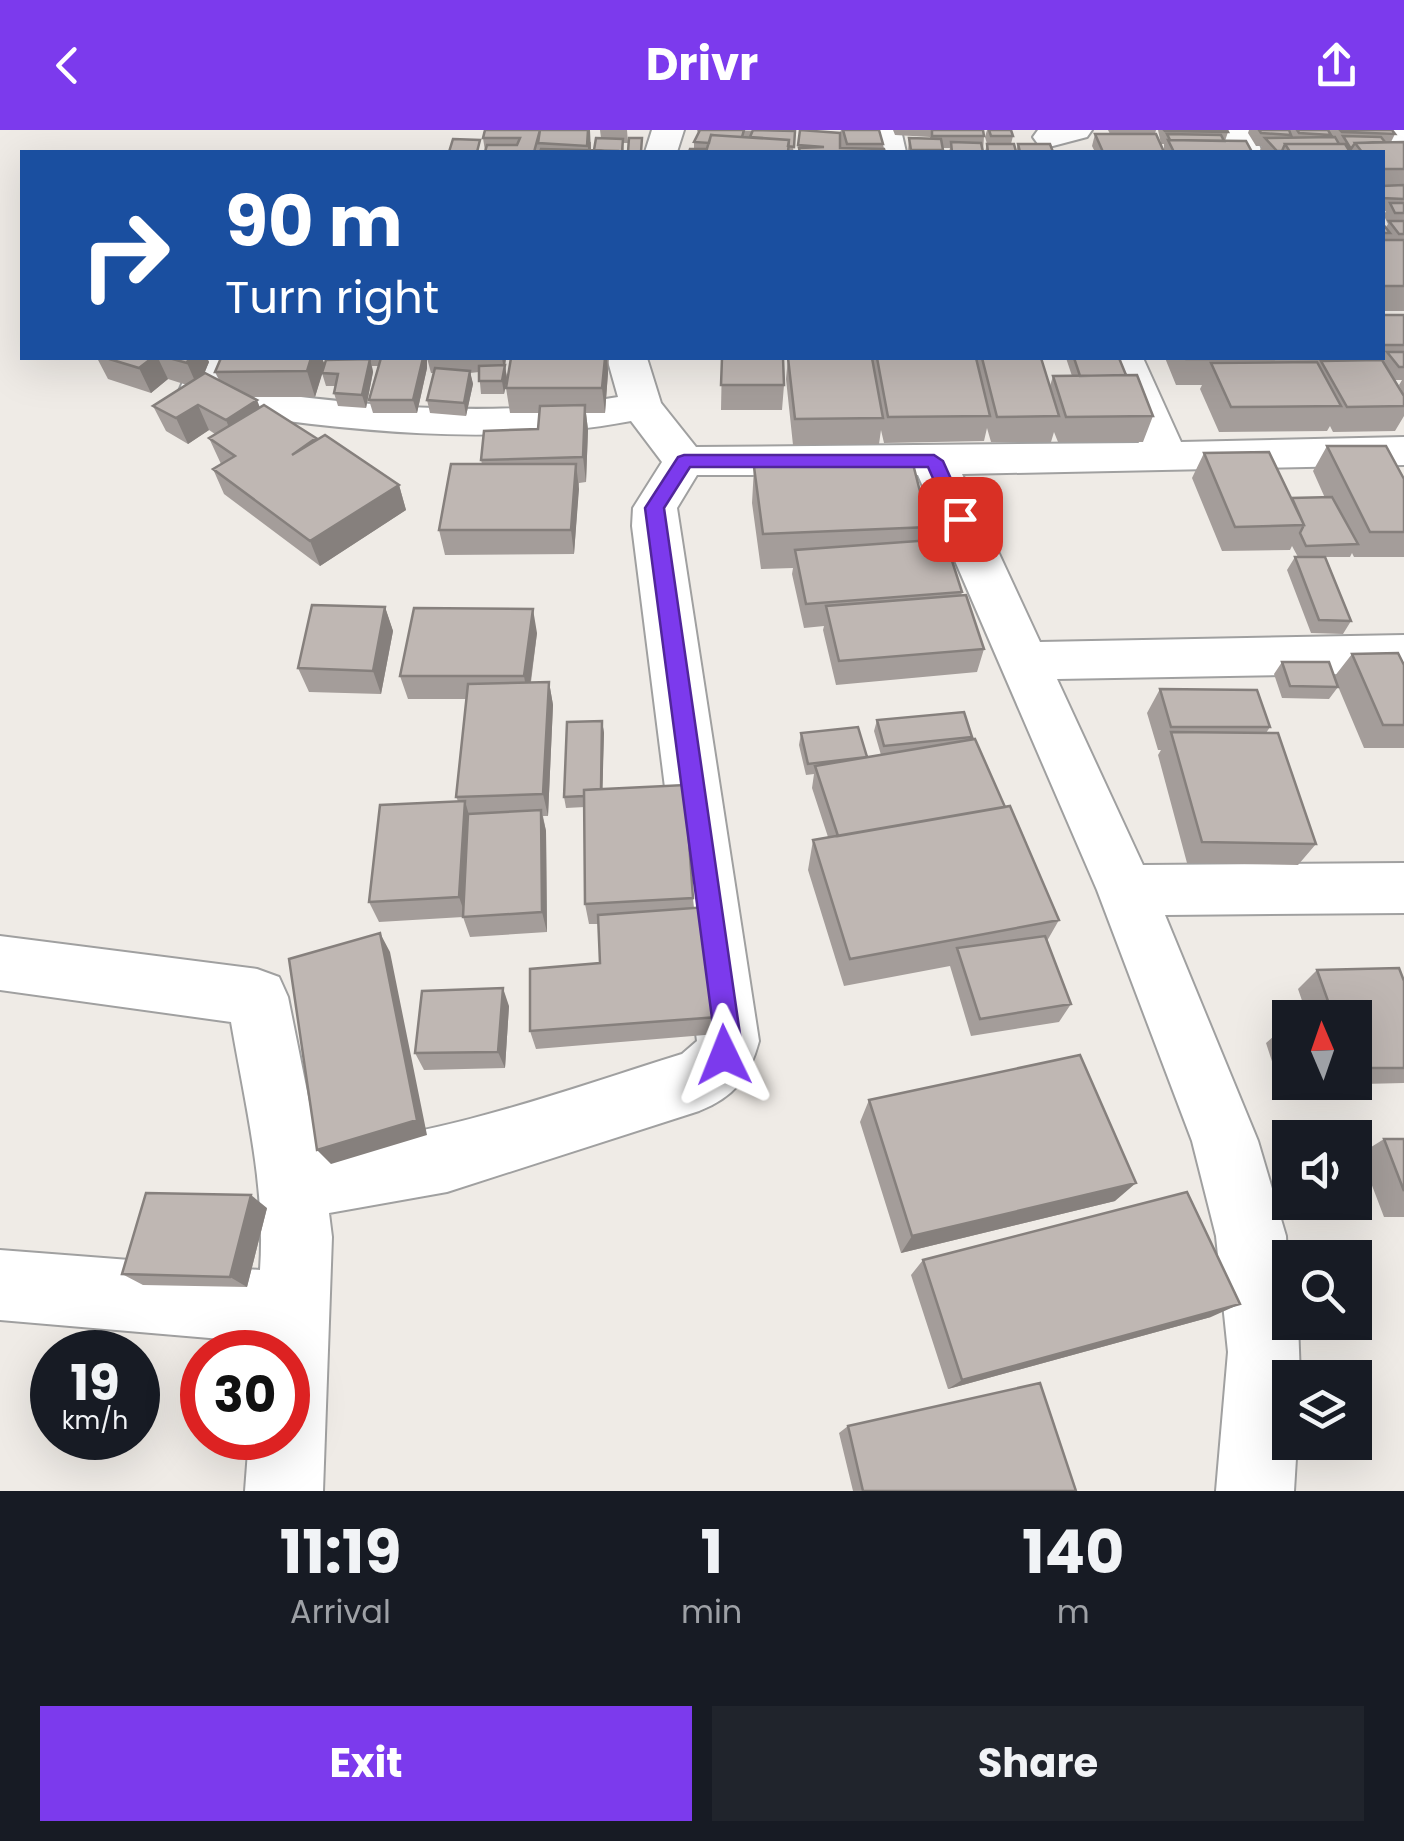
<!DOCTYPE html>
<html lang="en">
<head>
<meta charset="utf-8">
<style>
	:root { --surface:#171b24; --page:#20242c; --text:#f1f3f6; --muted:#9ea1a6; --accent:#7c3aed }
	body { margin:0; font-family:Poppins,sans-serif; background:var(--page); color:var(--text); height:100vh; display:flex; flex-direction:column; font-size:38px; white-space:nowrap }
	* { box-sizing:border-box; margin:0 }
	p { font-size:32px; color:var(--muted) }
	.icon { flex:none; width:55px; height:55px; fill:none; stroke:currentColor; stroke-width:2; stroke-linecap:round; stroke-linejoin:round }
	.map { position:relative; height:1361px; overflow:hidden }
	.panel { display:flex; flex-direction:column; background:var(--surface); flex:1 }
	.panel>* { flex:none }
	.banner { position:absolute; left:20px; top:20px; width:1365px; height:210px; border-radius:0px; box-shadow:0 10px 40px #0002; background:#1a4fa0; color:#fff; overflow:hidden }
	.needle { width:65px; rotate:358deg }
	.fabs { position:absolute; left:1272px; top:870px; display:grid; gap:20px }
	.fabs a { display:grid; place-items:center; width:100px; height:100px; border-radius:0px; background:var(--surface); box-shadow:0 10px 40px #0002; font-size:50px }
	.speed { position:absolute; left:30px; top:1200px; display:flex; gap:20px; font-size:50px; font-weight:700; text-align:center }
	.speed>* { display:grid; place-content:center; width:130px; height:130px; border-radius:50%; background:var(--surface); box-shadow:0 10px 40px #0002; line-height:1 }
	.speed small { font-size:25px; font-weight:400 }
	.speed .limit { border:15px solid #d22; background:#fff; color:#111 }
	.pin { position:absolute; display:grid; place-items:center; width:85px; height:85px; color:#fff; margin:-42px; border-radius:20px; box-shadow:0 5px 15px #0006 }
	.me { position:absolute; width:110px; margin:-55px; rotate:358deg; stroke-linejoin:round; filter:drop-shadow(0 0 8px #0008) }
	.turn { display:flex; align-items:center; gap:35px; height:210px; padding:0 40px; font-size:45px }
	.turn .icon { width:130px; height:130px; stroke-width:2.5 }
	.turn b { display:block; font-size:70px; line-height:85px }
	.eta { display:flex; justify-content:space-evenly; align-items:center; height:170px; text-align:center }
	.eta b { font-size:60px; font-weight:700; line-height:70px }
	.button { display:flex; gap:20px; margin-top:auto; padding:20px 40px }
	.button a { flex:1; height:115px; border-radius:0px; background:var(--accent); color:#fff; font-size:40px; font-weight:700; line-height:115px; text-align:center }
	.button a+a { background:var(--page); color:var(--text) }
	header { display:flex; justify-content:space-between; align-items:center; height:130px; padding:0 40px; background:var(--accent); color:#fff; font-size:45px; font-weight:700 }
	.map>svg:first-child { display:block }
</style>
</head>
<body>
<header><svg class="icon" aria-label="back" viewBox="0 0 24 24"><path d="M15 5l-7 7 7 7"/></svg>Drivr<svg class="icon" aria-label="share" viewBox="0 0 24 24"><path d="M12 15V3M7 8l5-5 5 5M5 13v7h14v-7"/></svg></header>
<div class="map">
<svg width="1404" height="1361" viewBox="0 0 1404 1361">
	<rect width="100%" height="100%" fill="#efebe6"/>
	<g fill="none" stroke-linecap="round" stroke-linejoin="round">
		<!-- minor casing -->
		<g stroke="#a0a0a0" stroke-width="4">
			<path id="minor" d="M652,0H684L677,22H645Z
				M869,0H901L906,22H874Z
				M1038,0H1092L1087,7L1049,17L1038,14L1033,7Z
				M1221,0H1253L1262,22H1230Z
				M1374,0H1404V28L1392,25Z
				M193,228H233L221,257C353,274 486,291 618,267L607,228H647L661,273L696,317L1139,313L1103,228H1143L1181,312L1404,307V335L962,344L1040,512L1404,505V543L1057,549L1143,735L1404,733V783L1165,785L1258,1011L1286,1106L1290,1192H1298L1300,1248H1290V1312H1297L1294,1361H1216L1228,1222L1216,1106L1192,1011L1097,760L918,345H697L677,378L759,911C749,948 734,967 699,981L447,1062L329,1083L332,1107L323,1361H245L249,1308H288V1222H255L256,1212L0,1190V1120L260,1140C266,1057 245,974 231,892L0,860V806L257,839L279,847L288,867L318,1016C444,1006 563,961 682,924L697,911L632,396L633,378L662,332L631,291C488,318 347,300 204,280L189,276L179,261Z"/>
		</g>
		<!-- minor -->
		<use href="#minor" fill="#fff" fill-rule="evenodd"/>
	</g>
	<!-- wall -->
	<path fill="#a49d9a" d="M485,0L591,12V20H594L601,8L600,0H627L628,13H623L624,22L485,21L483,8Z
		M697,0L795,1L793,22H689L694,19V12L698,3Z
		M800,0L840,3L841,0H879L885,22H798Z
		M893,0H983L984,6L983,22H949L950,18H943L942,22H908L909,8L930,9V7L895,5Z
		M987,0H1011L1013,6L1011,14L1016,22L1018,14L1053,22H985L987,14L985,7Z
		M1108,0H1156L1155,4L1164,22H1095L1092,16L1095,4H1110Z
		M1158,0H1227L1228,2L1225,11L1252,22H1164V14H1161Z
		M1249,0H1392L1395,4L1391,12H1404V181H1382V93L1386,97L1388,94L1384,86L1382,88V83L1384,85L1386,81H1382V22H1262L1260,20L1262,16H1256L1248,3Z
		M1382,185H1404V265L1399,255L1402,250H1394L1404,266V286L1395,301L1333,302L1330,296L1327,301L1219,302L1200,259L1202,255H1176L1165,228H1382Z
		M97,228H207L209,232L204,244L219,250L215,242L325,235L366,229L365,228H427V238L417,283H373L369,270L378,236H372L373,242L366,278L338,276L334,263L336,256H326L322,243L315,267H251L260,278L399,355L406,380L320,436L224,364L213,339L221,334L209,308L215,304L209,300L188,314L166,301L153,276L187,255L168,249L151,263L108,249Z
		M427,228H506L505,236L507,248L504,264H481L479,242L470,243L473,254L466,286L430,283L427,270L433,243H431Z
		M511,228H609L605,283H586L588,300L586,352L579,353L574,424L445,425L439,400L482,334L481,330L538,299L539,283H510L506,258Z
		M722,228L784,255L782,280H721Z
		M788,228H1041L1050,256L1053,246H1072L1066,228H1119L1126,245L1153,286L1143,312H1058L1054,302L1051,312H991L987,298L984,311L884,313L881,300L879,314L793,315L786,249Z
		M1327,316L1404,349V427H1354L1352,423L1350,427H1325L1351,491L1343,504L1311,503L1287,440L1295,427H1298L1292,416L1290,420L1222,421L1192,348L1204,323L1292,368H1325L1313,341Z
		M754,337L929,397L926,410L962,462L961,466L984,519L977,542L836,555L823,500L824,496L804,498L792,444L793,438L761,439L752,373Z
		M385,477L393,501L381,564L309,562L298,538Z
		M537,503L531,552H549L553,575L548,686H543L546,701L547,802L470,807L463,787L379,792L369,772L458,671L456,667L466,569H408L400,546Z
		M1352,524L1404,535V618H1364L1337,554L1338,557L1329,569L1282,568L1274,544L1282,532L1334,547Z
		M1160,559L1270,597L1266,603L1316,714L1298,735L1187,733L1158,625L1161,620H1158L1147,583Z
		M877,590L972,607L971,610L1059,790L1047,811L1071,874L1059,892L971,906L950,836L844,856L808,740L813,710L828,707L812,658L814,644L806,645L799,615L801,603L867,627L881,625L874,601Z
		M602,591L604,603L602,659L693,768L694,778L718,887L717,904L536,919L530,901L600,833L599,794H589L585,774V677L566,678L564,667Z
		M1317,840L1404,851V953L1280,956L1266,913L1285,896L1290,910V952H1355V888H1308L1298,859Z
		M509,876L505,938L424,940L415,923Z
		M869,970L1115,1071L901,1123L860,992Z
		M1384,1009H1404V1087H1384L1360,1024Z
		M267,1078L247,1157L143,1155L122,1144Z
		M923,1130L1211,1187L948,1259L911,1145Z
		M848,1296L1076,1361H853L839,1303Z"/>
	<!-- shaded-wall -->
	<path fill="#86807d" d="M588,0H590L591,22H588Z
		M152,228H158L168,249L151,263L139,238Z
		M189,228H207L209,232L198,258L187,233Z
		M311,228H322L325,235L315,267L307,241Z
		M423,228H427V238L417,283L413,270Z
		M502,228H506L505,236L507,248L504,264L502,251L504,240Z
		M605,228H607L608,243L605,283L602,258Z
		M370,229L373,242L366,278L362,265Z
		M470,241L473,254L466,286L464,273Z
		M257,270L267,295L236,315L226,290Z
		M198,275L209,300L188,314L176,288Z
		M585,275L588,300L586,352L583,327Z
		M576,334L579,359L574,424L571,400Z
		M399,355L406,380L320,436L310,411Z
		M385,477L393,501L381,564L373,541Z
		M533,479L537,503L528,570L524,546Z
		M549,552L553,575L548,686L543,664Z
		M602,591L604,603L602,677L601,666Z
		M465,671L471,692L466,787L459,767Z
		M541,680L546,701L547,802L542,782Z
		M380,803L390,822L427,1005L331,1034L317,1020Z
		M503,858L509,876L505,938L498,922Z
		M1136,1053L1115,1071L901,1123L912,1106Z
		M251,1065L267,1078L247,1157L230,1147Z
		M1240,1174L1211,1187L948,1259L962,1250Z"/>
	<!-- building -->
	<path fill="#bfb7b3" stroke="#86807d" stroke-width="2.5" d="M485,0H540L534,22H485L487,15H517L520,8H483Z
		M540,0H588L587,16L538,13Z
		M700,0H744L742,7L711,5L709,13L694,12Z
		M753,0L795,1L794,17L788,16L789,10L750,7Z
		M800,0L840,3V18L884,19L885,22H800L799,18L824,17L798,15Z
		M843,0H879L883,14H847Z
		M932,0H983L984,6H932Z
		M989,0H1011L1013,6H991Z
		M1164,0H1227L1228,2L1165,1Z
		M1259,0H1289L1291,5L1261,3Z
		M1297,0H1328L1331,5L1299,3Z
		M1340,0H1392L1395,4L1342,2Z
		M1095,4H1156L1164,22H1103Z
		M1167,4L1221,5L1224,11L1170,10Z
		M711,5L789,10L788,22H706Z
		M1343,6L1381,7L1385,12L1355,13L1351,19Z
		M1335,7L1339,14H1285L1282,21H1277L1265,8Z
		M596,8L623,9L622,22L594,20Z
		M629,8H642L641,22H628Z
		M909,8L941,9L943,20H911Z
		M453,9L480,10L477,22H449Z
		M1168,10L1246,11L1252,22H1174Z
		M951,12L981,13L983,22H952Z
		M1404,12V39H1382V22H1362L1355,13Z
		M987,14H1014L1016,22H988Z
		M1018,14H1050L1053,22H1020Z
		M1285,14H1345L1350,22H1290Z
		M541,19L618,21V22H540Z
		M690,19H705L704,22H689Z
		M1404,55V69L1382,68V56Z
		M1390,73H1404V83H1395Z
		M1389,91H1404V104H1399Z
		M1382,93L1390,103H1382Z
		M1382,110H1404V156H1382Z
		M1382,185H1404V215H1382Z
		M1387,222H1404V237H1399Z
		M106,228H152L139,238Z
		M169,228H189L187,233Z
		M221,228H311L307,241L215,242Z
		M381,228H423L413,270H369Z
		M511,228H605L602,258H506Z
		M722,228H783L784,255H721Z
		M788,228H872L883,288L795,289Z
		M877,228H976L990,286L888,287Z
		M982,228H1041L1059,286L997,287Z
		M1074,228H1119L1126,245L1080,246Z
		M1185,228H1271L1272,229H1186Z
		M370,229L362,265L334,263L338,244L322,243L326,230Z
		M1382,230L1404,266V276L1347,277L1321,231Z
		M1317,232L1341,276L1231,277L1211,233Z
		M505,235L502,251H479V236Z
		M435,238L470,241L464,273L427,270Z
		M205,243L257,270L226,290L198,275L176,288L153,276Z
		M1137,245L1153,286L1066,287L1053,246Z
		M264,275L316,308L292,325L325,305L399,355L310,411L213,339L235,326L209,308Z
		M585,275L583,327L481,330L484,301L538,299L540,276Z
		M1327,316H1386L1404,349V402H1370Z
		M1269,322L1304,395L1235,397L1204,323Z
		M912,330L929,397L763,404L754,337Z
		M451,334H576L571,400H439Z
		M1332,367L1358,414L1306,416L1300,403L1304,395L1292,368Z
		M945,409L962,462L806,474L795,420Z
		M1295,427H1325L1351,491L1319,490Z
		M966,465L984,519L839,531L826,476Z
		M312,475L385,477L373,541L298,538Z
		M414,478L533,479L524,546H400Z
		M1398,523L1404,535V595H1383L1352,524Z
		M1282,532H1329L1338,557L1290,556Z
		M549,552L543,664L456,667L468,554Z
		M1160,559L1257,560L1270,597H1171Z
		M964,582L972,607L884,616L877,590Z
		M602,591L601,659L584,660V666L564,667L567,592Z
		M858,597L867,627L808,634L801,603Z
		M1171,602L1278,603L1316,714L1202,712Z
		M975,609L1005,677L838,706L815,636Z
		M685,655L693,768L585,774L584,660Z
		M465,671L459,767L369,772L380,675Z
		M1010,676L1059,790L850,829L813,710Z
		M541,680L542,782L463,787L468,684Z
		M707,777L718,887L530,901V839L600,833L598,785Z
		M380,803L417,990L317,1020L289,829Z
		M1045,806L1071,874L980,889L957,818Z
		M1399,838L1404,851V938H1355V888H1334L1317,840Z
		M503,858L498,922L415,923L422,861Z
		M1290,895V910L1285,896Z
		M1080,925L1136,1053L912,1106L869,970Z
		M1384,1009H1404V1061Z
		M1187,1062L1240,1174L962,1250L923,1130Z
		M146,1063L251,1065L230,1147L122,1144Z
		M1040,1253L1076,1361H863L848,1296Z"/>
	<!-- route -->
	<path fill="#7c3aed" stroke="#51269a" stroke-width="2.5" d="M684,325H934L943,331L969,389L967,394H953L928,337H690L664,378L741,911L734,934L724,937L715,934L711,925L715,911L645,378L678,327Z"/>
</svg>
<div class="fabs">
<a><svg class="needle" viewBox="-14 -14 28 28"><path d="M0-13l5 13h-10z" fill="#e53935"/><path d="M0 13l5-13h-10z" fill="#9ea1a6"/></svg></a>
<a><svg class="icon" aria-label="sound" viewBox="0 0 24 24"><path d="M4 9h4l5-4v14l-5-4H4zM17 9q2 3 0 6"/></svg></a>
<a><svg class="icon" aria-label="search" viewBox="0 0 24 24"><circle cx="10" cy="10" r="6"/><path d="M15 15l6 6"/></svg></a>
<a><svg class="icon" aria-label="layers" viewBox="0 0 24 24"><path d="M12 4l9 5-9 5-9-5zM3 14l9 5 9-5"/></svg></a>
</div>
<div class="speed"><div>19<small>km/h</small></div><div class="limit">30</div></div>
<div class="pin" style="left:960px;top:389px;background:#d93025"><svg class="icon" aria-label="arrive" viewBox="0 0 24 24"><path d="M6 21V4h12l-3 4 3 4H6"/></svg></div>
<svg class="me" style="left:724px;top:925px" viewBox="-20 -20 40 40"><path d="M0-17L14 15 0 8-14 15z" fill="#7c3aed" stroke="#fff" stroke-width="4"/></svg>
<div class="banner">
<div class="turn"><svg class="icon" aria-label="right" viewBox="0 0 24 24"><path d="M7 20v-9h11M14 6l5 5-5 5"/></svg><div><b>90 m</b>Turn right</div></div>
</div>
</div>
<section class="panel">
<div class="eta">
<div><b>11:19</b><p>Arrival</p></div>
<div><b>1</b><p>min</p></div>
<div><b>140</b><p>m</p></div>
</div>
<div class="button"><a>Exit</a><a>Share</a></div>
</section>
</body>
</html>
